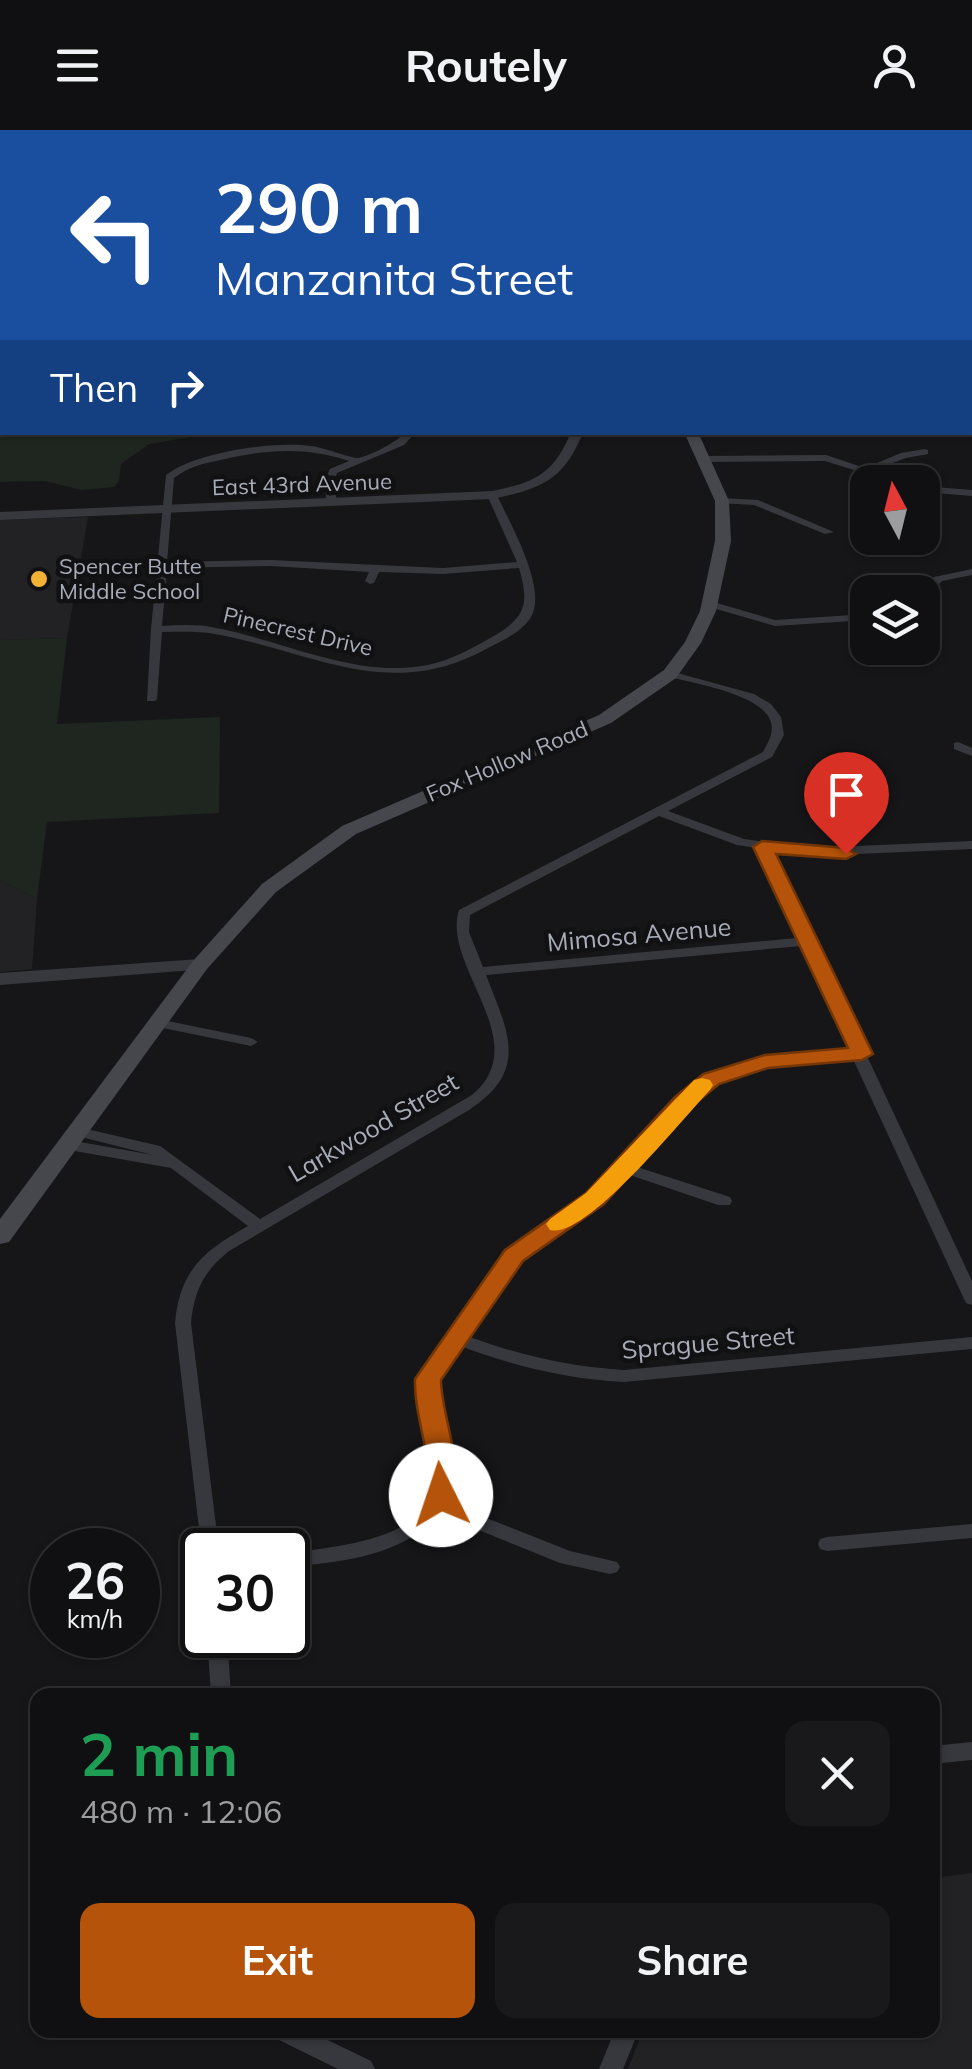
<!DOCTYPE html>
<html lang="en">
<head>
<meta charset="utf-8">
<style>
	:root { --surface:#101012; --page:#19191b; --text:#f1f3f6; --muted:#9c9d9f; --line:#303032; --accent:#b45309 }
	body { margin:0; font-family:Mulish,sans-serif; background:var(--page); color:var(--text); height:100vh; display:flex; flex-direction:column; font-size:38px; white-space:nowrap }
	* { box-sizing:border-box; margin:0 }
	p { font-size:32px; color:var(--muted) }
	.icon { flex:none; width:55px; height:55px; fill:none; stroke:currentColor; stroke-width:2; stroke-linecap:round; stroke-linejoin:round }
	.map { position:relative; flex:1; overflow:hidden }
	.details { position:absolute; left:30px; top:1558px; width:910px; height:350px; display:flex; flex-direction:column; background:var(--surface); border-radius:20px; box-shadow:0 2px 8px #0004,0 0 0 2px var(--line) }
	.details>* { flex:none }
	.top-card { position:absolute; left:0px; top:0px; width:972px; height:305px; box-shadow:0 2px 8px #0004,0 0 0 2px var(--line); background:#1a4fa0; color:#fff; overflow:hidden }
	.needle { width:65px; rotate:353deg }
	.fabs { position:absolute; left:850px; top:335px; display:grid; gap:20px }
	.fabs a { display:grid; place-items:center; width:90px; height:90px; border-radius:20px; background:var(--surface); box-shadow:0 2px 8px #0004,0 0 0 2px var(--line); font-size:50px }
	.speed { position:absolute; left:30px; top:1398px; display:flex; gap:20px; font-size:50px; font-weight:700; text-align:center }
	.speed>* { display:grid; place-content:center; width:130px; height:130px; border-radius:50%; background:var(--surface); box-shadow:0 2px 8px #0004,0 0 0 2px var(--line); line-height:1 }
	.speed small { font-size:25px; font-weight:400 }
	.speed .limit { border:5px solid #111; border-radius:15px; background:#fff; color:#111 }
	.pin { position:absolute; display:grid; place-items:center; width:85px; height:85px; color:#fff; margin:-102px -42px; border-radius:50% 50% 50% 0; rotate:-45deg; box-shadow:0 0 10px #0007 }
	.pin .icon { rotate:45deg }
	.me { position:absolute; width:110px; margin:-55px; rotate:356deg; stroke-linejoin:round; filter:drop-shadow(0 0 8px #0008) }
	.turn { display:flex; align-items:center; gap:35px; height:210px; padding:0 50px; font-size:45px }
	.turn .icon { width:130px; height:130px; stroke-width:2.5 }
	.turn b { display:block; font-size:70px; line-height:85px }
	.then { display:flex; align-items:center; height:95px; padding:0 50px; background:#0003; gap:20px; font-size:38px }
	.round { display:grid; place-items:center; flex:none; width:105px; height:105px; border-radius:20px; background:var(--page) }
	.summary { display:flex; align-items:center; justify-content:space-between; height:170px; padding:0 50px }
	h1 { font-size:60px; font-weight:700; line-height:75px; color:#1e9e55 }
	.action { display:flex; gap:20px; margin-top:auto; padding:20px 50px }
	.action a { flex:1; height:115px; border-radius:20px; background:var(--accent); color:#fff; font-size:40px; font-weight:700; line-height:115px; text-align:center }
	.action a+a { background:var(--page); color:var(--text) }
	header { display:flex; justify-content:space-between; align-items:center; height:130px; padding:0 50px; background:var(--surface); font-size:45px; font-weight:700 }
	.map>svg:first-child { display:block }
</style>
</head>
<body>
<header><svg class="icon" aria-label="menu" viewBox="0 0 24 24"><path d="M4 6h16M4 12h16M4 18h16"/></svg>Routely<svg class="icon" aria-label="person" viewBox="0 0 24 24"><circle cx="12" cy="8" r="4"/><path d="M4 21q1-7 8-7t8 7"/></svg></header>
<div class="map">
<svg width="972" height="1939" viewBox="0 0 972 1939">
	<rect width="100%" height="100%" fill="#161618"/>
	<!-- built -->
	<path fill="#222225" d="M88,387L67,508L0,510V390Z
		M0,750L37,769L32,839L0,842Z
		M972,1743V1939H628L643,1900H932L933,1748Z"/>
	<!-- green -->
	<path fill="#1e261f" d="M0,214L2,302L216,303L149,314L121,334L119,351L114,357L81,360L45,351L0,352Z
		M67,508L57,594L220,587L219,683L47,692L37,769L0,750V510Z"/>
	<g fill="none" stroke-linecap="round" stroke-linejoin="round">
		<!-- stream -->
		<path stroke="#2c353c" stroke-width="2.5" d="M572,0L577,2"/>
		<!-- minor -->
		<path fill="#37383d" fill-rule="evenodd" d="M792,0H800L802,2H795Z
			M947,0H955L957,2H950Z
			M970,9L972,10V14L970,13Z
			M0,83H2V87H0Z
			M0,121H2V126H0Z
			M970,263H972V269H970Z
			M406,302H416L404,315L337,343L334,351L337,373L332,376L327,373L324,351L330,339L349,331C307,317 268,319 225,329C206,333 189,336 174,348L167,432L271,430L443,438L517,432L487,365L492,362L497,365C509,392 548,458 531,487C522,502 503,510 488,518C390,573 314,522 215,504C198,501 180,502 162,502L157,569L155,571H147L151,499L166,345C195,322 274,311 311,316C322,317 351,328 357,328C369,327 398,311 406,302ZM271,436L369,442L365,451L370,454L374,453L379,442L443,444L519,438C530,475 525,488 492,507C471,519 451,530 428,535C357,549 285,511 216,498C199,494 180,495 162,496L167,438Z
			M925,319L928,320V324L906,328L874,340L903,350L904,352H892L825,331L704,332L699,329L704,326L826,325L865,338L901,323Z
			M922,356L972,360V366L922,362Z
			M722,368L758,370L834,402L825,404L754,375L719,373V369Z
			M972,439V445L942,451L922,472V462L934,447Z
			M710,471L775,490L868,484V490L775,496L706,476V472Z
			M670,541L754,564L771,574L781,587L784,605L772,627L668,681L744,709L810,718L972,711V719L810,726L770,720L864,920L868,924L867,926L972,1151V1175L966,1173L964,1169L853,929L766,936L716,952L688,975L634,1036L730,1067L732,1071L730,1075H718L627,1044L601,1073L520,1130L467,1206C519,1225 569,1237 624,1240L972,1207V1219L624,1252C567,1249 514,1236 460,1216L437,1250V1271L453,1354L446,1372L570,1421L617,1432L620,1437L617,1442L610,1444L560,1433L439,1384C402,1427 340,1432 288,1437V1423C330,1417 425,1412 434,1355C436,1342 429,1323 426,1309C423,1291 414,1265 420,1248C425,1234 439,1221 447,1209L448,1203L452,1202L508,1122L589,1065L678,969L706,946L765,928L849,921L801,816L486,845C508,902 530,940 469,980L229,1121C204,1141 194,1161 191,1193L219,1420H202V1424L175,1193C180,1139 204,1121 248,1096L171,1038L69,1020L61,1015L69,1010L153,1025L73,1005L70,1002L78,997L160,1016L260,1089L472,965C536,912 441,836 459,780L763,622C768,612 774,604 771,592C763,564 692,553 666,546L664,544ZM659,686L737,715L756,718L797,808L483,837L469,802L470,785Z
			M958,612L972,618V626L954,619V613Z
			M158,889L251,908L258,912L251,916L153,896L151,893L153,890Z
			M972,1394V1408L827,1421L820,1419L818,1414L820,1409L827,1407Z
			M207,1505H227L231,1565H211Z
			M972,1612V1630L932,1634V1616Z
			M271,1900H307L371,1931L375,1939H338L275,1908Z
			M615,1900H639L623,1939H599Z"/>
		<!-- tertiary -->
		<path fill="#37383d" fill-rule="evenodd" d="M220,0H228V2H220Z
			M621,0H632L633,2H623Z
			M0,178H2V184H0Z
			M970,196H972V203H970Z
			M970,244H972V252H970Z
			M571,302H583C564,351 540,359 492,369L0,390V382L492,361C534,353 554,344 571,302Z
			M200,829L207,831L209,835L207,839L0,855V843Z"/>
		<!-- secondary -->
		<path fill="#45474d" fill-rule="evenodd" d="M541,0H554L556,2H544Z
			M684,302H698L729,371L731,411L716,481L701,513L676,548L611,593L356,704L276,762L207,839L9,1112L0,1114V1089L193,831L262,754L342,696L599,585L664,540L685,512L700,481L715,411V371Z"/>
	</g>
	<!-- route -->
	<path fill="#b45309" stroke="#753606" stroke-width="2.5" d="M762,711L846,718L856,724L846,729L776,724L873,924L862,930L768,938L719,954L691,977L604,1074L523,1131L441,1250C441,1285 467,1343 451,1373L441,1376L431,1373C425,1361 429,1353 428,1340C426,1309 414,1280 415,1249L505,1120L586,1063L675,967L703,944L765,925L848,918L753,717Z"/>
	<!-- slow -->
	<path fill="#f59e0b" d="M702,948L710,950L713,955L710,960C683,988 586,1110 550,1100L546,1094L550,1089L586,1063L694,950Z"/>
	<!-- markers -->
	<circle fill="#f2b134" stroke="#111113" stroke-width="4" cx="39" cy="449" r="10"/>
	<g text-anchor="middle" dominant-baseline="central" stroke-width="9" stroke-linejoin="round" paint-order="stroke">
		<!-- far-street labels -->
		<g font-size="22" fill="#a8adb8" stroke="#111113">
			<text transform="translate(302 354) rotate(-2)">East 43rd Avenue</text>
			<text transform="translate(298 501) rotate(13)">Pinecrest Drive</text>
			<text transform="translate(507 631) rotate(-23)">Fox Hollow Road</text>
		</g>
		<!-- far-poi labels -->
		<g font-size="22" fill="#a8adb8" stroke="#111113" text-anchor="start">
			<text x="59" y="436">Spencer Butte<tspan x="59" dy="25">Middle School</tspan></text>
		</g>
		<!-- street labels -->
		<g font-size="25" fill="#a8adb8" stroke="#111113">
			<text transform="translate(639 804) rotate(-5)">Mimosa Avenue</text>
			<text transform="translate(373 997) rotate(-30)">Larkwood Street</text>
			<text transform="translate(708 1212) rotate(-5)">Sprague Street</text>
		</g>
	</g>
</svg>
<div class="fabs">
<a><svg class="needle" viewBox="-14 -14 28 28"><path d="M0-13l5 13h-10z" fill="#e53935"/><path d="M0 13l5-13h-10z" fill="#9c9d9f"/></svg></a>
<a><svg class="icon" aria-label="layers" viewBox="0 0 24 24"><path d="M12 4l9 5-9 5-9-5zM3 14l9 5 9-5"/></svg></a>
</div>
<div class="speed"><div>26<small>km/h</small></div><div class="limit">30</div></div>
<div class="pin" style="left:846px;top:724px;background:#d93025"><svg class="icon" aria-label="arrive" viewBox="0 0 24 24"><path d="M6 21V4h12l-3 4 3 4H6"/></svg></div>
<svg class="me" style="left:441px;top:1365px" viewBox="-20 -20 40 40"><circle r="19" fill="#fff"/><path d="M0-13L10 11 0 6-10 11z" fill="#b45309"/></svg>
<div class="top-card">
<div class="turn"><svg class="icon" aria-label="left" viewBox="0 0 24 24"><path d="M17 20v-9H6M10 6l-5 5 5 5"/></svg><div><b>290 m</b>Manzanita Street</div></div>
<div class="then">Then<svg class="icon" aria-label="right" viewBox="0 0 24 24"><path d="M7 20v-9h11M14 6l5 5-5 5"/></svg></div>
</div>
<section class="details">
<div class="summary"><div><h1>2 min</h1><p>480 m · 12:06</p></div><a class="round"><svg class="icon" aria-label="close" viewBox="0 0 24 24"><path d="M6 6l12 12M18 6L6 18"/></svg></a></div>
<div class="action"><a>Exit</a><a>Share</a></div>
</section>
</div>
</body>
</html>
